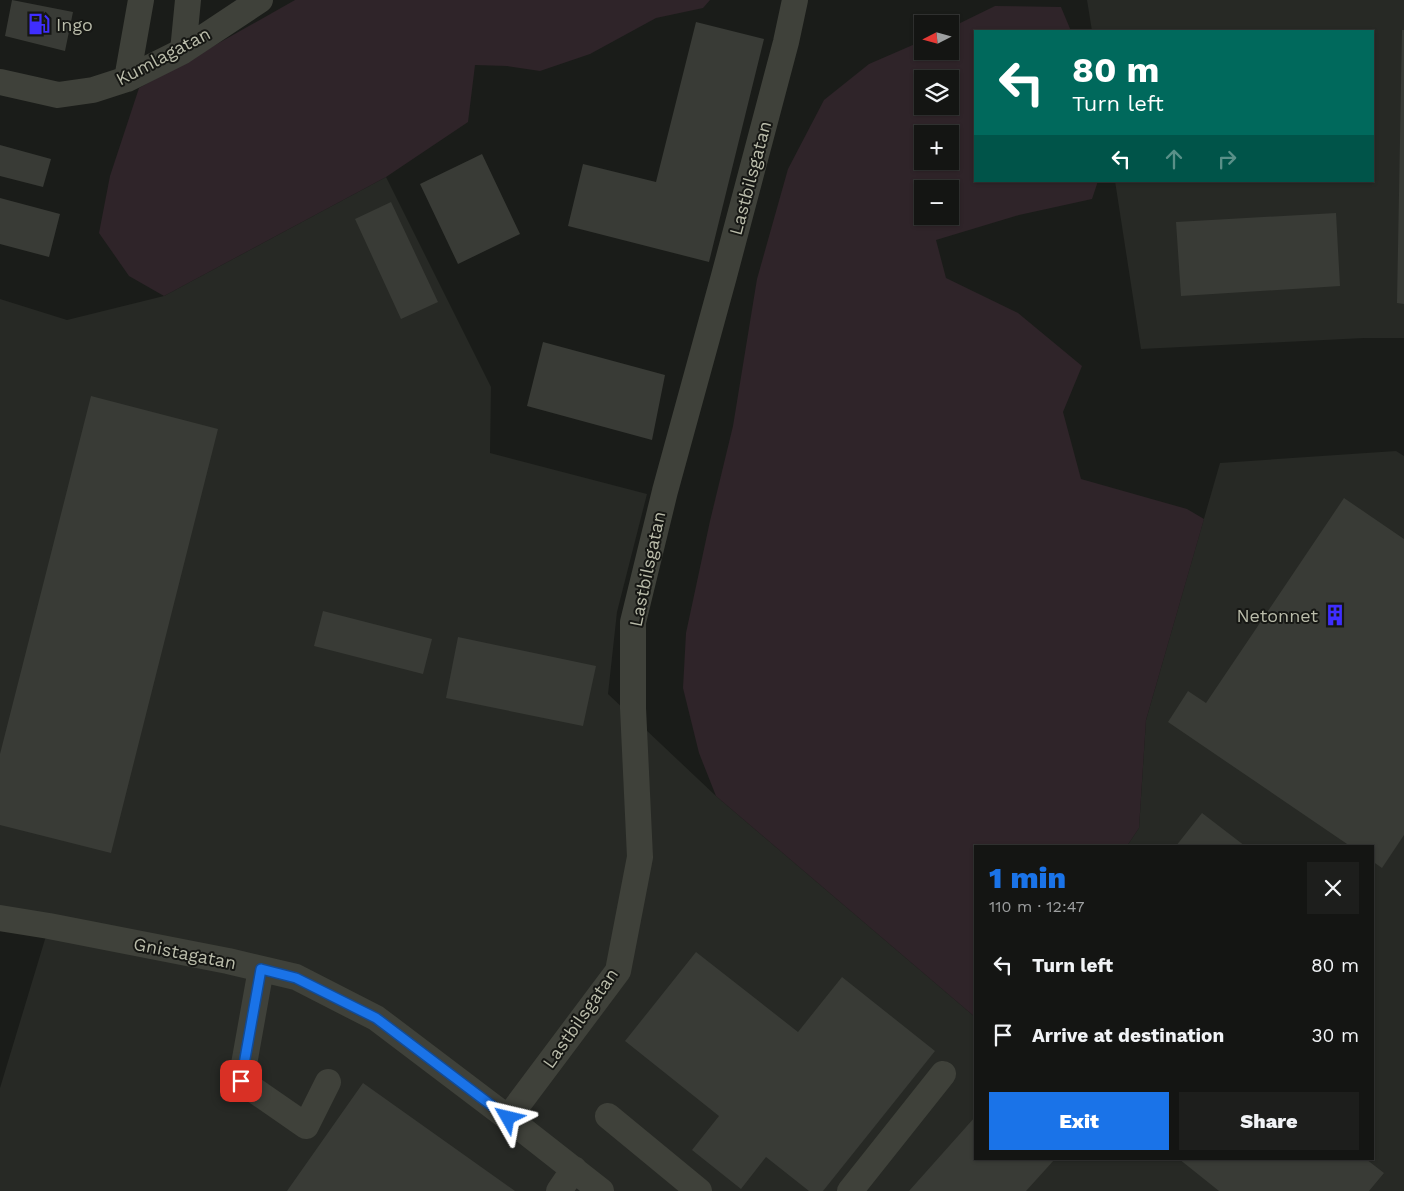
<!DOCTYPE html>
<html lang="en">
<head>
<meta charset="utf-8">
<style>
	:root { --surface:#141513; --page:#1d1e1c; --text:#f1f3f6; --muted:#9d9fa0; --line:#333433; --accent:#1a73e8 }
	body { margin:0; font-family:"Work Sans",sans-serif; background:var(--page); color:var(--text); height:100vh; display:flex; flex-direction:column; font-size:19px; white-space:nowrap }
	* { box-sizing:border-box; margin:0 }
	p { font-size:16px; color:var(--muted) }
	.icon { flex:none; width:28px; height:28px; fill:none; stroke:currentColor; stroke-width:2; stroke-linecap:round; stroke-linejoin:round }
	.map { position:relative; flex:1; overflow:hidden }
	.side { position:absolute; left:974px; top:845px; width:400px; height:315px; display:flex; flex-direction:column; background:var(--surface); border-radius:0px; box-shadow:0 1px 4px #0004,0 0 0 1px var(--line) }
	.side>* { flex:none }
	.guide { position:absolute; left:974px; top:30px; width:400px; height:152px; border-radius:0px; box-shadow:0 1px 4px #0004,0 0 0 1px var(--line); background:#00695c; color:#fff; overflow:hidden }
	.needle { width:32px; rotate:264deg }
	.tools { position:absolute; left:914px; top:15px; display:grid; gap:10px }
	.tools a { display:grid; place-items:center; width:45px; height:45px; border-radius:0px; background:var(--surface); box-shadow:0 1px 4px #0004,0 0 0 1px var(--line); font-size:25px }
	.pin { position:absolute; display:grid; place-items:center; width:42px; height:42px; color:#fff; margin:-21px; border-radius:10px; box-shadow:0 2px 8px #0006 }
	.me { position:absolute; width:55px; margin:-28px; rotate:307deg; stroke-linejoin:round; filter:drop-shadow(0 0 4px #0008) }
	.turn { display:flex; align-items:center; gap:18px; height:105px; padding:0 15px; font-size:22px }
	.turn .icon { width:65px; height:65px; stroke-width:2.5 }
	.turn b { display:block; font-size:35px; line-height:42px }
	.lanes { display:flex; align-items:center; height:48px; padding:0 15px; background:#0003; justify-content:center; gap:25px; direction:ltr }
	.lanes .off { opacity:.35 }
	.round { display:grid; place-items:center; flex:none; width:52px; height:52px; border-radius:0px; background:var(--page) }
	.head { display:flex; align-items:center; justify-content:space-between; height:85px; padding:0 15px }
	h1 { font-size:30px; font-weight:800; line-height:38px; color:var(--accent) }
	.primary-button { display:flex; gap:10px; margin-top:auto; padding:10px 15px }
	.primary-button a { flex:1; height:58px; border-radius:0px; background:var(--accent); color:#fff; font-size:20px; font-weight:800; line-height:58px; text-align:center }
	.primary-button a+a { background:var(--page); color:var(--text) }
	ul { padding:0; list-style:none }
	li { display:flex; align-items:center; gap:15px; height:70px; padding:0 15px }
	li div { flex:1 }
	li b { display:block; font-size:19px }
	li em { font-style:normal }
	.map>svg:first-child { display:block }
</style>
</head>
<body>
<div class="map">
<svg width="1404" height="1191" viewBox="0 0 1404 1191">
	<rect width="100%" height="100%" fill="#1a1c19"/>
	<!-- built -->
	<path fill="#272925" d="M1087,0H1404V338H1364L1141,349L1115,181H1372V31H1092Z
		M386,177L491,387L490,453L647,494L617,612L608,694L716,796L975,1017V1159H1372V846H1127L1139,828L1146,720L1220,463L1396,451L1404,456V1191H0V1088L49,926L0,918V299L67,320L164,296Z"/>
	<!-- green -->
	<path fill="#2f2429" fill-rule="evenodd" d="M295,0H710L703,8L656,18L590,54L540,71L507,66L475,65L468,122L386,177L164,296L129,276L99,233L110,176L139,88Z
		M995,6L1061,7L1071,31H975V181H1098L1092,199L1019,215L936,240L946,278L1018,313L1082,366L1063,412L1081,479L1187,509L1204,519L1146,720L1139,828L1127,846H975V1017L716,796L699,753L683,688L686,633L710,521L733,426L757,279L788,169L824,100L869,64L922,41V51H950V28ZM922,79H950V106H922ZM922,134H950V161H922ZM922,189H950V216H922Z"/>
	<!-- building -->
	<path fill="#393b36" d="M12,0L73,12L65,51L5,36Z
		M696,22L764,39L709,262L568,226L583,164L656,182Z
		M1402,30H1404V304L1397,303Z
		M0,145L51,159L43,187L0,176Z
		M482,154L520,234L458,264L420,184Z
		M0,198L60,214L49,257L0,244Z
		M391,202L438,302L401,319L355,219Z
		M1336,213L1340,286L1181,296L1176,222Z
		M543,342L665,375L652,440L527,406Z
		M91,396L218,429L111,853L0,825V754Z
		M1344,498L1404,539V835L1382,868L1372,861V846H1350L1168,722L1188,691L1206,703Z
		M323,611L432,639L423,674L314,646Z
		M458,637L596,666L583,726L446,698Z
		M1202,813L1245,846H1176Z
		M696,952L798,1032L842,977L935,1051L823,1191H809L766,1157L741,1189L692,1150L719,1116L625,1041Z
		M363,1083L515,1191H287Z
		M975,1117V1159H1055L1026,1191H909Z
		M1179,1159H1366L1384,1173L1369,1191H1219Z"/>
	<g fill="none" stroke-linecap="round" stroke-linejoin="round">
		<!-- minor -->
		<path stroke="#3f413a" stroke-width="26" d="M183,51L188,0
			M127,79L141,0
			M0,82L58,95L93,90L127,79L183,51L260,0
			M0,918L49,926L228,961L296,977L376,1018L508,1118L601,1191
			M261,969L241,1081L306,1126L328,1082
			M608,1116L699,1191
			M508,1118L618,971L640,857L633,708V622L665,491L724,276L786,42L795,0
			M559,1191L574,1169
			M850,1191L943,1074"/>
	</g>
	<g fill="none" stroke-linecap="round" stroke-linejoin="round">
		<!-- route casing -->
		<g stroke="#114b97" stroke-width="12">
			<path id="route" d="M241,1081L261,969L296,978L376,1018L508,1118"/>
		</g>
		<!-- route -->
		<use href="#route" stroke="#1a73e8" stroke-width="9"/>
	</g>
	<!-- icons -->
	<defs>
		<g id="fuel-bare" transform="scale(1.725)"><path d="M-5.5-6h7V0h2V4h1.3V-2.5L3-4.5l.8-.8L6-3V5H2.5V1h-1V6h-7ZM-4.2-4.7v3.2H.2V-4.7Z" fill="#3f2eff" stroke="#161714" stroke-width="2.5" paint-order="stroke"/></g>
		<g id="building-bare" transform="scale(1.725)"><path d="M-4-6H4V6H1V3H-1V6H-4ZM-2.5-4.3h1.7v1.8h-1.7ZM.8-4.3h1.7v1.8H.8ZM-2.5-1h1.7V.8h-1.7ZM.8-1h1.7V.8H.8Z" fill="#3f2eff" stroke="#161714" stroke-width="2.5" paint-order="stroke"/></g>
	</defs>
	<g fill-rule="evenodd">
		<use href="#fuel-bare" x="39" y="24"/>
		<use href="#building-bare" x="1335" y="615"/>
	</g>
	<g text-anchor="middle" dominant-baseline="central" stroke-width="4" stroke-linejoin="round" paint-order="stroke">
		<!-- poi labels -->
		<g font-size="18" fill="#babcaa" stroke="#161714" text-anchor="start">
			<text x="56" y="24">Ingo</text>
			<text x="1318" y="615" text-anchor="end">Netonnet</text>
		</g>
		<!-- street labels -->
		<g font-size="18" fill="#babcaa" stroke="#161714">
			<text transform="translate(163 56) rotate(-28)">Kumlagatan</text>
			<text transform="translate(750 178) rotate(-75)">Lastbilsgatan</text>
			<text transform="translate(647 569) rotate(-78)">Lastbilsgatan</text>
			<text transform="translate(185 953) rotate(11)">Gnistagatan</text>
			<text transform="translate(580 1018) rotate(-55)">Lastbilsgatan</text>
		</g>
	</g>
</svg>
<div class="tools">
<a><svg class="needle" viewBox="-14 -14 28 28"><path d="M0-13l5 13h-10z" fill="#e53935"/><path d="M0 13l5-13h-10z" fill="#9d9fa0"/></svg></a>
<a><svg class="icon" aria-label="layers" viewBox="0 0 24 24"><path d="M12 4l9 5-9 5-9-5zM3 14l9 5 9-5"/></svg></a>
<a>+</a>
<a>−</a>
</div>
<div class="pin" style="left:241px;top:1081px;background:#d93025"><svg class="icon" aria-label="arrive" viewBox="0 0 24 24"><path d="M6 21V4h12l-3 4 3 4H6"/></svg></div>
<svg class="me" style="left:508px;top:1118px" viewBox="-20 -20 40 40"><path d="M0-17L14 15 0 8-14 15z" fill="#1a73e8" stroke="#fff" stroke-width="4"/></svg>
<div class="guide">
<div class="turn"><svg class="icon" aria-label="left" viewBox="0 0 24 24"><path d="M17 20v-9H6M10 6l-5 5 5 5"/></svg><div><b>80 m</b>Turn left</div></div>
<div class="lanes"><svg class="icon" aria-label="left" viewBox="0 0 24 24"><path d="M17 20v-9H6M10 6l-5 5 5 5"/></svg><svg class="icon off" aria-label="ahead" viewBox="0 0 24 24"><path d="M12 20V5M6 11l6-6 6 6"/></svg><svg class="icon off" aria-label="right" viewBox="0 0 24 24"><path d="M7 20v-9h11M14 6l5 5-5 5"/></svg></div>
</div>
<section class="side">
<div class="head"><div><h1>1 min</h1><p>110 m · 12:47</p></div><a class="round"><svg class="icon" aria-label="close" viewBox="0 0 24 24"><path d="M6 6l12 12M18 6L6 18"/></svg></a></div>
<ul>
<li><svg class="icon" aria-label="left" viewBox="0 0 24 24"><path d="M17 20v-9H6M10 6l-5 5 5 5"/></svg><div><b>Turn left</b></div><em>80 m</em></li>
<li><svg class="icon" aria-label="arrive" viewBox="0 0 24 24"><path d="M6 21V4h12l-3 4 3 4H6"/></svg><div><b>Arrive at destination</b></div><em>30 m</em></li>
</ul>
<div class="primary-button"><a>Exit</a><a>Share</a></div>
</section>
</div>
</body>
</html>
